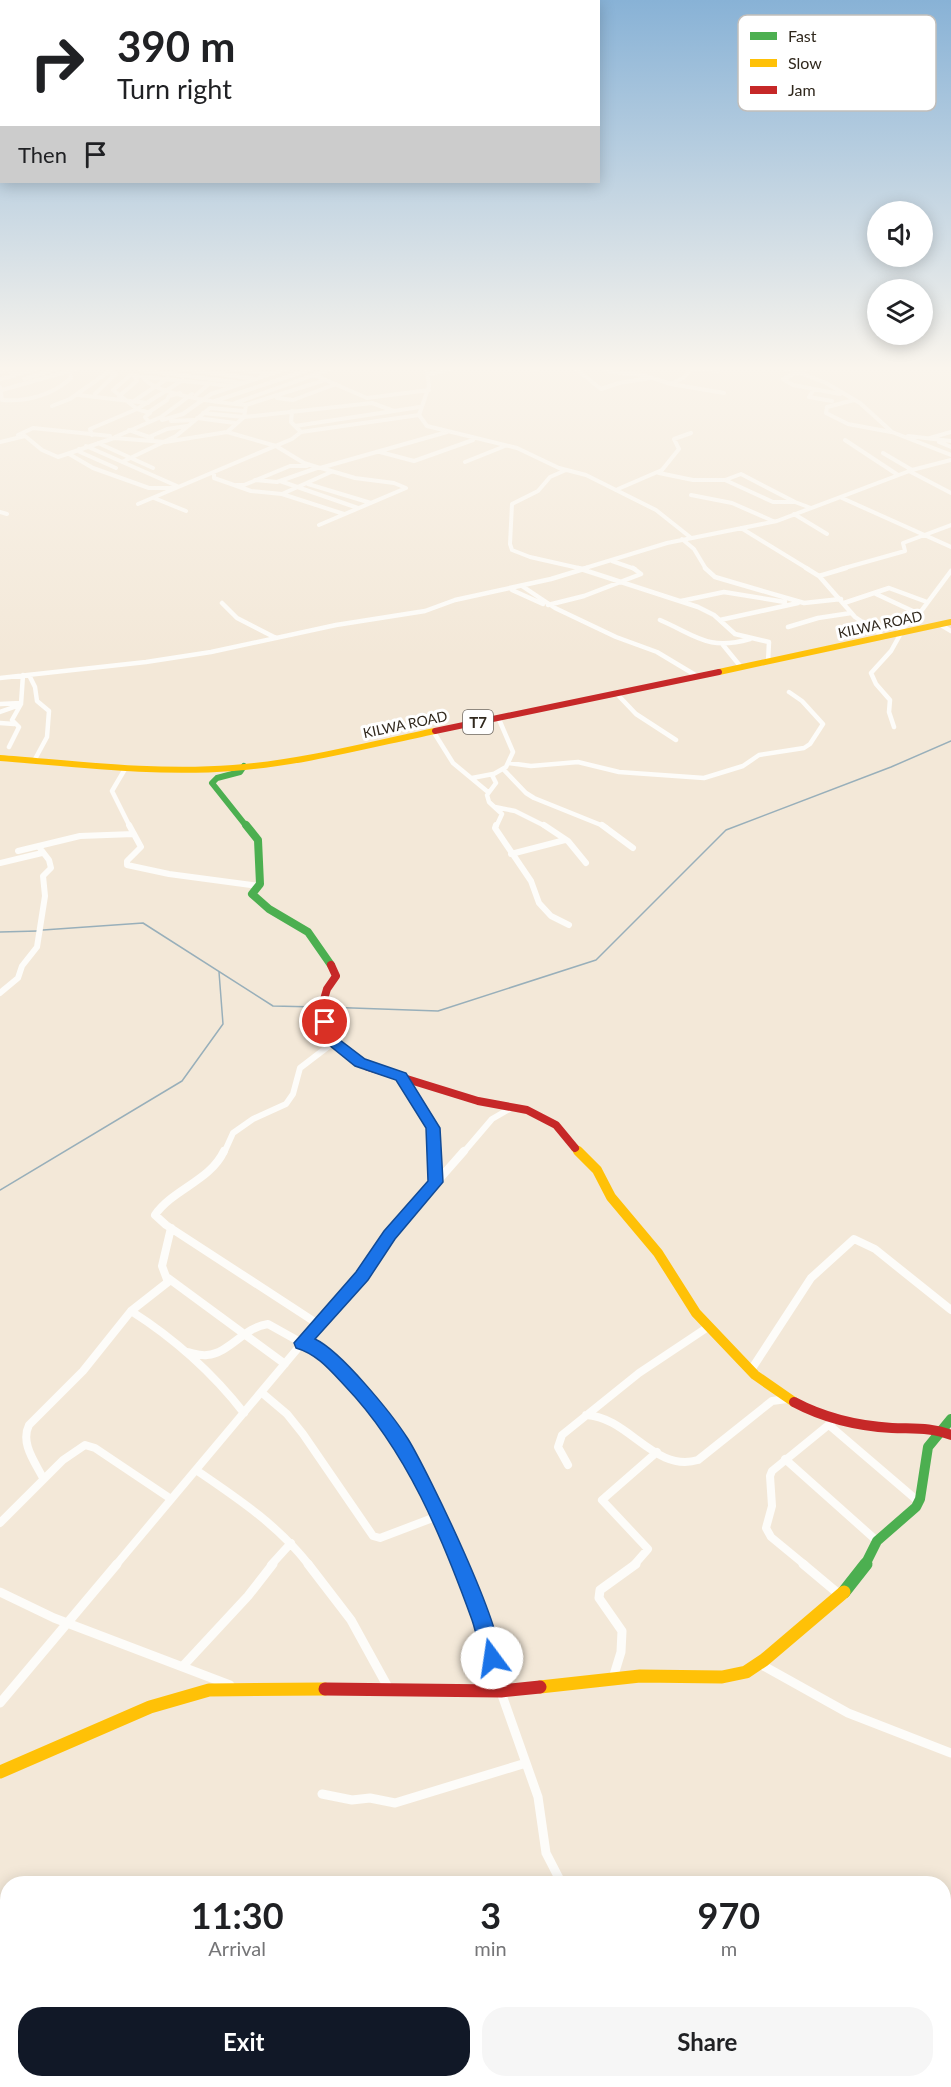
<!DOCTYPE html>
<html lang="en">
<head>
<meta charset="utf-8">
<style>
	:root { --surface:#fff; --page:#f6f6f6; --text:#202124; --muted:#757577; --accent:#111827 }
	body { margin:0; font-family:Lato,sans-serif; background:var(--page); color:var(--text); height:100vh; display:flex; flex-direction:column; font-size:22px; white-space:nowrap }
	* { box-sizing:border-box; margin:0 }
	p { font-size:20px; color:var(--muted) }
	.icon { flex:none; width:33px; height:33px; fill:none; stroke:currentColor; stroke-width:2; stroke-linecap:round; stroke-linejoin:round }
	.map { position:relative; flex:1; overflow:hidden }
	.panel { position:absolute; left:0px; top:1876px; width:951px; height:212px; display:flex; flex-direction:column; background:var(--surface); border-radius:24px 24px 0 0; box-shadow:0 3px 15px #0003 }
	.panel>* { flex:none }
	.banner { position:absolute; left:0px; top:0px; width:600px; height:183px; box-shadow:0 3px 15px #0003; background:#fff; color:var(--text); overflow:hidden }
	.buttons { position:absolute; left:867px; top:201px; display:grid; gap:12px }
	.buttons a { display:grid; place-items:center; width:66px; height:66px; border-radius:50%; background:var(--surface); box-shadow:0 3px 15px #0003; font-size:30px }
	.pin { position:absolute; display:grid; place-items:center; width:51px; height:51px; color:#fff; margin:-26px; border:3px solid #fff; border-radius:50%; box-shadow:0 2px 6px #0007 }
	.me { position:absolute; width:66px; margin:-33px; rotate:346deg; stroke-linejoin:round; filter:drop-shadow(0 0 4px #0008) }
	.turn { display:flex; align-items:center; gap:21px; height:126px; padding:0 18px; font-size:27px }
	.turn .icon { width:78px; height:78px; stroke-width:2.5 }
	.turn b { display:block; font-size:42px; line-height:51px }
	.then { display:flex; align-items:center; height:57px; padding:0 18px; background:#0003; gap:12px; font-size:22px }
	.eta { display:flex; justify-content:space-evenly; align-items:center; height:102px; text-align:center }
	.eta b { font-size:36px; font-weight:700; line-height:42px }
	.button { display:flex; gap:12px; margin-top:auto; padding:12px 18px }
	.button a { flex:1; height:69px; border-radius:24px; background:var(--accent); color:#fff; font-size:24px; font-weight:700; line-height:69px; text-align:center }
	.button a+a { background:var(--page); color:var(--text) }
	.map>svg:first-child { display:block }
</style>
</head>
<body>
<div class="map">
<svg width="951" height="2087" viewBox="0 0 951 2087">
	<rect width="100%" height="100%" fill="#f3e8d8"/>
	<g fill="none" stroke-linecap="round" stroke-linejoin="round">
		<!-- stream -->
		<path stroke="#98afba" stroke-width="1.5" d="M43,930L143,923L273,1006L317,1007
			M0,932L38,931
			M324,1007L438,1011L596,960L726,830L891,767L951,741
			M0,1190L182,1081L223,1024L219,972"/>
		<!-- street-far4 -->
		<path stroke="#fdfcf9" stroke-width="4" d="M152,365L257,379
			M203,365L271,374
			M426,365L429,386L419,415L427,426L517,448L559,468L586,475L656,510L690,537
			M525,365L534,369L554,365
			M571,365L601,389L619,383L650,378
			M597,365L612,372L643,375L671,384L724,393
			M657,365L718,371
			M771,365L798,372
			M811,365L813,367L798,372L826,383L860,403L892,432L951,455
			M946,365L951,367
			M426,368L437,365
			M139,370L243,383
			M0,371L52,365
			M798,372L783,379L793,385L840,394
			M10,373L17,374L35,370
			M132,374L113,390L137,409L150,413L145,417L149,422
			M430,374L466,365
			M314,375L367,398L429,390
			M135,376L232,386
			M142,377C158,396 221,403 246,405L244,417L227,432
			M0,379L14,376
			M24,379L68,365
			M671,384L683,378L690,370
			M0,387L2,400C26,402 53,395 71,378L70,371
			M814,389L809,397L832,401
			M2,390L90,365
			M78,395L148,403
			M196,395L210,383
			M119,396L137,381L133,375
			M96,397L95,394L116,374L107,372
			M277,398L293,400L336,384
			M854,400L827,407L826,413L848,424L891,432
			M134,401L168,378
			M215,401L311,369
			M235,403L342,365
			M246,405L325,380
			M52,406L70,399L118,365
			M149,412L167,400L169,396L180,393
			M203,413L244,417L372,403L394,411
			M197,418L235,423
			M162,420L183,414L211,394L297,365
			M171,421L194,420
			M295,426L420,407
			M129,430L152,438
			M301,432L419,415
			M18,435L33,428L110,436
			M92,435L90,429L137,409L183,380
			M908,436L951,441
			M115,437L161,417L192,394
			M149,437L167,429L187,426
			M930,438L951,432
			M845,440L898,475
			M0,442L25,436L42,450L58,457L114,438L165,442L227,432L276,446L304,463L320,468L447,432
			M939,442L951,447
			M98,443L153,468
			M86,446L177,486
			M79,449L80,452L116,468
			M380,452L414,461L473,440
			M883,453L912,470
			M69,454L93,468L149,488H174
			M122,462L176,436L210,408L244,411
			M465,462L505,446
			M566,470L550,477L538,491L512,504L510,544L512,550L530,557L583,569
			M909,471L951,493
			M214,472V478L251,491L282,494
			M331,472L282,494L344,514
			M659,473L693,480H725L773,502H795L811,508
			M255,480L277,482L317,468
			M725,480L741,474L795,502
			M280,481L358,508
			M308,484L371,503
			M236,485H244L290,466H307
			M618,489L662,470L679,449L674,439L691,433
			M691,495L732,503L773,521
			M154,498L186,511
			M842,498L951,547
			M138,504L292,439L301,432L291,422L292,411
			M0,512L7,514
			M794,514L827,534
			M319,525L406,488L394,483L355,478L321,468
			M741,528L808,569
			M682,539L694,549L706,569
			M612,561L635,569
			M582,569L667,543L777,521L912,470L951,460
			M841,569L905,551L903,543L951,525"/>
		<!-- street-far3 -->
		<path stroke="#fdfcf9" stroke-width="4.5" d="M578,568L698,607L714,615L735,634L769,642L768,662
			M705,568L715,577L804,603L841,599
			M806,568L819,576L855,617L885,637
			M819,576L846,568
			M522,586L555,608L616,637L657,652L697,676
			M512,590L543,604
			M874,593L919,614
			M681,601L724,592L785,602
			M222,603L237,618L276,638
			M844,603L889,588L927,602
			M548,605L584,596L641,574L633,568
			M660,620C697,636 708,651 750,639
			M720,620L798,603
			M941,625L951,631
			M788,627L818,618L851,613
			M897,633L919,614L951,571
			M723,645L741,667
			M29,675L35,687L37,701L49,711L47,737L34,761
			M0,678L146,662L211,652L336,625L425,611L455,600L551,579L587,568
			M616,693L636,714L676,740
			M0,704L21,703
			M0,712L20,705
			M0,723L14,724
			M894,727L889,712L890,700L876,684L871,673L891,651L901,633
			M433,731L453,763L488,792
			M9,747L19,727L12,720L21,704L23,675
			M509,763L531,766L578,762L619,772L704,778L743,766L759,755L804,748L810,744L823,724L802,701L789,692
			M125,769L112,791L130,827
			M503,769L526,793L534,798L606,827
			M472,778L493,774
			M495,807L515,811L547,827
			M496,827L502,814L489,802L487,795L496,783L492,775L506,767L513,752L498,717"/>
		<!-- street-far2 -->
		<path stroke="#fdfcf9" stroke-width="6" d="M129,825L141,847L127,861V865L169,874L259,886
			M496,825L495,828L531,881L539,903L551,916L569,925
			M544,825L568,841L586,863
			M602,825L633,848
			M18,851L80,836L134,834
			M511,854L565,840
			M0,863L42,853
			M0,993L18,978L22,966L37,947L45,896L43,876L51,868L49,860L39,847
			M402,1077L432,1125L435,1153
			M224,1153L233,1133L253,1119L286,1104L293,1094L300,1068L334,1042
			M463,1153L492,1119L511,1108"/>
		<!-- street-far1 -->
		<path stroke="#fdfcf9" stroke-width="8" d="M224,1151C210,1181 173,1189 155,1215L166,1225L318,1324
			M434,1185L435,1151
			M168,1278L285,1364
			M131,1311C175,1339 212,1372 244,1413
			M187,1352C193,1353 200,1356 207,1355C230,1353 244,1327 268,1324L302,1343L319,1349L388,1422L431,1500L459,1565
			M751,1370L811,1278L854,1239L875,1249L951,1310
			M261,1392L287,1414L303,1434L373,1536L380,1538L438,1516
			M586,1415C629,1417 654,1473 698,1460L772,1401L787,1399
			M829,1425L919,1502
			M785,1459L877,1541
			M568,1465L558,1447L562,1435L639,1373L708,1327
			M196,1470C237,1498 278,1525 309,1565
			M43,1478C35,1462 20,1443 29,1425L83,1371L131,1311L168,1282L162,1266L171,1228
			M0,1523L63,1460L85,1445L95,1448L171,1499
			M116,1565L314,1329L362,1276L390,1235L464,1151
			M271,1565L291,1543
			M634,1565L648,1549L602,1500L657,1452
			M805,1565L771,1537L766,1528L772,1506L770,1476L772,1471L837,1418"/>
		<!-- street -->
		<path stroke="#fdfcf9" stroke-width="9" d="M308,1564L351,1620L389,1689
			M458,1564L483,1623L496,1678L538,1797L546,1853L562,1884
			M803,1564L840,1595
			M0,1592L54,1618L230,1685
			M760,1664L848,1713L951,1753
			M183,1666L248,1596L273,1564
			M613,1678L621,1652L622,1631L599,1598L600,1590L636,1564
			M0,1703L117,1564
			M322,1794L352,1800L370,1798L395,1803L526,1763
			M0,1912L8,1931
			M67,2080L69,2087
			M585,2080L586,2087"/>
		<!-- fast-far3 -->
		<path stroke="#4caf50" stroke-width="6" d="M244,766L240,772L217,778L212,783L247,827"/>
		<!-- fast-far2 -->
		<path stroke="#4caf50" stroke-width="8" d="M246,825L258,840L260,884L252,894L269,909L308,932L331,965"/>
		<!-- fast-far1 -->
		<path stroke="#4caf50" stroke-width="10" d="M865,1565L877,1541L916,1507L920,1499L928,1447L951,1419"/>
		<!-- fast -->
		<path stroke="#4caf50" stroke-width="13" d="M844,1592L866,1564"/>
		<!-- slow-far3 -->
		<path stroke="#ffc107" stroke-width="6" d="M719,672L951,622
			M0,758C77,764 155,774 233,768C301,763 368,745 435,731"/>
		<!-- slow-far2 -->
		<path stroke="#ffc107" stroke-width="8" d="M575,1148L580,1153"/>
		<!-- slow-far1 -->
		<path stroke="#ffc107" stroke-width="10" d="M578,1151L597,1170L611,1197L658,1253L696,1313L755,1375L794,1402"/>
		<!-- slow -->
		<path stroke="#ffc107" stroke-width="13" d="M540,1687L640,1676L722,1677L746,1672L764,1660L844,1592
			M0,1772L150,1707L209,1690L325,1689"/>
		<!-- jam-far3 -->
		<path stroke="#c62828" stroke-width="6" d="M435,731L719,672"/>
		<!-- jam-far2 -->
		<path stroke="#c62828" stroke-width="8" d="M331,965L336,976L327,989L320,1013L330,1029L334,1042L368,1067L478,1101L527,1110L556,1125L575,1148"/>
		<!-- jam-far1 -->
		<path stroke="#c62828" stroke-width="10" d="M794,1402C824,1418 858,1426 892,1428C912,1429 932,1427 951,1435"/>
		<!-- jam -->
		<path stroke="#c62828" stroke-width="13" d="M325,1689L501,1691L540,1687"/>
	</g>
	<!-- sky -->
	<linearGradient id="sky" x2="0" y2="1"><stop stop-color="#88b2d6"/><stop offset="0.56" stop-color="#faf5ed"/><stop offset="1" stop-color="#faf5ed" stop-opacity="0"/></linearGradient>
	<rect width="951" height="657" fill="url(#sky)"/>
	<!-- route -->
	<path fill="#1a73e8" stroke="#114b97" stroke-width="1.5" d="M325,1018L330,1019L340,1040L365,1059L406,1073L440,1128L443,1182L395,1239L368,1280L315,1339C341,1351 392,1414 408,1439C426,1468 510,1639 499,1664L492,1667L485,1664C479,1650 477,1635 472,1620C442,1537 407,1451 345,1386C330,1370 317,1354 296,1348L294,1343L356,1272L384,1231L428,1181L426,1128L396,1080L355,1066L329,1045L319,1022Z"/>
	<g text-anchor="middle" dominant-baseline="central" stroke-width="6" stroke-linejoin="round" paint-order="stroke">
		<!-- far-street labels -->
		<g font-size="14" fill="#30281d" stroke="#fff">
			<text transform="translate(880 624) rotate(-12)">KILWA ROAD</text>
			<text transform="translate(405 724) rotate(-12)">KILWA ROAD</text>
		</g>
		<!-- shield labels -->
		<rect fill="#fff" stroke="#6e6861" stroke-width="1.5" x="463" y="710" width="30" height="24" rx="4.5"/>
		<g font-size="15" font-weight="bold" fill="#30281d">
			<text x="478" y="722">T7</text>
		</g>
	</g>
	<!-- legend -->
	<rect x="738" y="15" width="198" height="96" rx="9" fill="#fff" stroke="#c1bebb" stroke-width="1.5"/>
	<rect x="750" y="32" width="27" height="8" fill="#4caf50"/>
	<rect x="750" y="59" width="27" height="8" fill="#ffc107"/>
	<rect x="750" y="86" width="27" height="8" fill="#c62828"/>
	<g font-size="16" fill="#30281d">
		<text x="788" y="42">Fast</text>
		<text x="788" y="69">Slow</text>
		<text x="788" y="96">Jam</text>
	</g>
</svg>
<div class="buttons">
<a><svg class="icon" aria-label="sound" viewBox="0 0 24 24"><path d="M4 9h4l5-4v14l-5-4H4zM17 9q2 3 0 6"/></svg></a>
<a><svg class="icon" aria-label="layers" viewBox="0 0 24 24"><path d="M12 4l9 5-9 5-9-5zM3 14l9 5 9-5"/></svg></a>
</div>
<div class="pin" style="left:325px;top:1022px;background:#d93025"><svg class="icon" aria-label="arrive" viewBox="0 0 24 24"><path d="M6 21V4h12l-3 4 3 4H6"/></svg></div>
<svg class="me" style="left:492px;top:1658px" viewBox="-20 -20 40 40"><circle r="19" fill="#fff"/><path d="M0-13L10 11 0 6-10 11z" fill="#1a73e8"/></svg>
<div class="banner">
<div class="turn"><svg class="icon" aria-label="right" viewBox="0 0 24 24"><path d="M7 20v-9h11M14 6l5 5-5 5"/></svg><div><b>390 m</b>Turn right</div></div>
<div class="then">Then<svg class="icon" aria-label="arrive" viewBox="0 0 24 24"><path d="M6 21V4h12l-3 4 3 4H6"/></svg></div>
</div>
<section class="panel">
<div class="eta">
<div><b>11:30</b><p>Arrival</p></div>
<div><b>3</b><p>min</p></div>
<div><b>970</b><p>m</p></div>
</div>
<div class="button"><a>Exit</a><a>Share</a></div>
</section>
</div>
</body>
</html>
